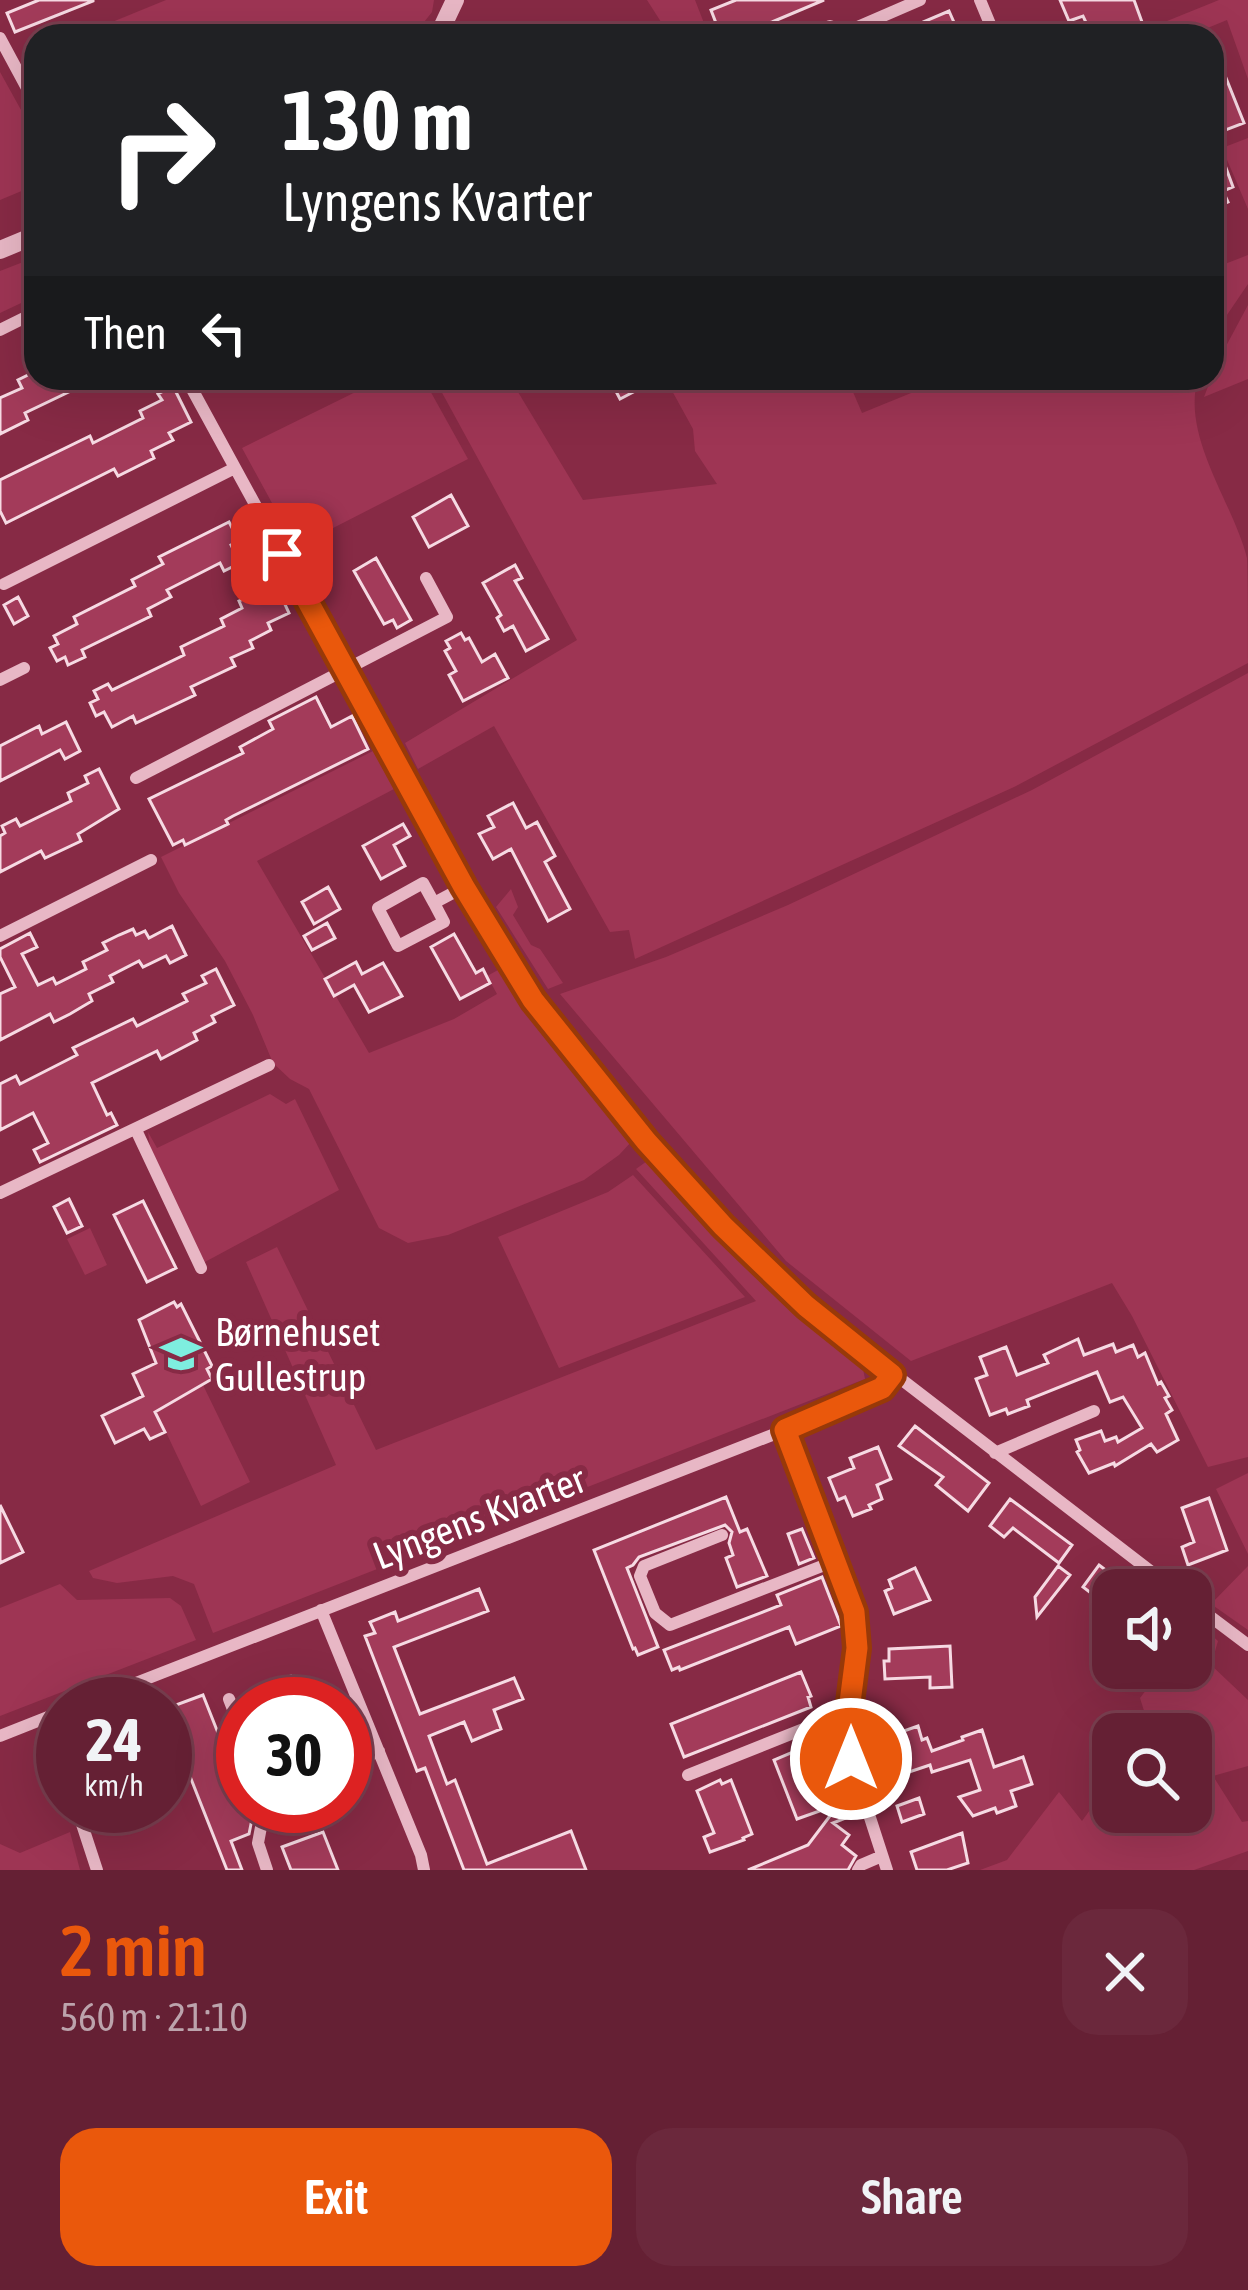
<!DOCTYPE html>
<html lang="en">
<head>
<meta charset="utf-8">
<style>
	:root { --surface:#652034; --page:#6b283c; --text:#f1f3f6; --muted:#bca3ac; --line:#793e4f; --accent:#ea580c }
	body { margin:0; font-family:"Asap Condensed",sans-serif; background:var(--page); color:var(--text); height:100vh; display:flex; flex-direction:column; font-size:45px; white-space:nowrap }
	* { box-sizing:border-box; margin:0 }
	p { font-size:39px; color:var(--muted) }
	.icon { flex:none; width:66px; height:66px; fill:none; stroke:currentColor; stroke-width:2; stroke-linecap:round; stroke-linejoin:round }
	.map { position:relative; height:1870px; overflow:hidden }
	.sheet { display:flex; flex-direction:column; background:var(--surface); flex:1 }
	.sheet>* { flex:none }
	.guide { position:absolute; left:24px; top:24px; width:1200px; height:366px; border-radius:36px; box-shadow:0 12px 48px #0002,0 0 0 3px var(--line); background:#202124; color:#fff; overflow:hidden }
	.controls { position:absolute; left:1092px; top:1569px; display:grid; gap:24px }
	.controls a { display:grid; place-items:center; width:120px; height:120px; border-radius:24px; background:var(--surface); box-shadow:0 12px 48px #0002,0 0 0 3px var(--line); font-size:60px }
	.speed { position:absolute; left:36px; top:1677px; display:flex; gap:24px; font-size:60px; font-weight:700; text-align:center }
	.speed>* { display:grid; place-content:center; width:156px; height:156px; border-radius:50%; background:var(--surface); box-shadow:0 12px 48px #0002,0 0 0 3px var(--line); line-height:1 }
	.speed small { font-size:30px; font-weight:400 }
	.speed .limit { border:18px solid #d22; background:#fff; color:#111 }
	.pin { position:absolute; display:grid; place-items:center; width:102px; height:102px; color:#fff; margin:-51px; border-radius:24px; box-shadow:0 6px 18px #0006 }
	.me { position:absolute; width:132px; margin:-66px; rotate:0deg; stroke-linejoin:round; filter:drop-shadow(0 0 9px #0008) }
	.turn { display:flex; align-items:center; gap:42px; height:252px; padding:0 60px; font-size:54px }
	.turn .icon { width:156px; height:156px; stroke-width:2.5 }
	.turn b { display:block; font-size:84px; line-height:102px }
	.then { display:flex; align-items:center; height:114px; padding:0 60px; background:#0003; gap:24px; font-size:45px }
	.round { display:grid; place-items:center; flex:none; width:126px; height:126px; border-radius:36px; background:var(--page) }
	.head { display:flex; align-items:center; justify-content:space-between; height:204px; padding:0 60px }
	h1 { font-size:72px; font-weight:600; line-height:90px; color:var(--accent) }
	.action { display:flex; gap:24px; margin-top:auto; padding:24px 60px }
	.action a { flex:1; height:138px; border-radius:36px; background:var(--accent); color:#fff; font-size:48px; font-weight:600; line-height:138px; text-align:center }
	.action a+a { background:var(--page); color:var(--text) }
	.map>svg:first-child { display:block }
</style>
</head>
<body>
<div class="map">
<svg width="1248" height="1870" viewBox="0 0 1248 1870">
	<rect width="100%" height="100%" fill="#872a45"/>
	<!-- green -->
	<path fill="#9e3554" d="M166,0H434L432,12L413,36H100V27Z
		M647,0H695L709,36H670Z
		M1219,0H1248V79L1227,20L1188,36H1130Z
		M0,72L36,137V185L0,200Z
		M1248,138V209L1222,148Z
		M1248,255V284L1212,337V269Z
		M36,257V296L0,313V271Z
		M1248,305V379L1204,397L1217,363Z
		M384,378H423L468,459L296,547L242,448Z
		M434,378H526L518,392L583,500L717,484L695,451L693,429L665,378H847L862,413L948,378H1198C1181,437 1233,502 1247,558C1248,582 1248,636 1248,663L1014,787L635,959L629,930L610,932L494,726L418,769L405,743L577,640Z
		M1248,673V1457L1208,1467L1132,1316L1112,1283L911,1361L786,1261L560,994L666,957L788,905L1032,790Z
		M373,751L394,789L257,861L369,1053L454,1019L497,994L487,976L498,970L633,1140L619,1155L584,1180L448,1235L408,1243L379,1228L309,1089L290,1079L273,1063L253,1015L225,961L179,893L161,857Z
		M511,889L518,907L513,915L531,945L540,949L563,983L548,989L496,907Z
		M270,1094L286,1104L295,1099L339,1190L203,1263L150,1146L148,1132L157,1148Z
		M647,1161L772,1289L862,1364L865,1379L213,1633L194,1584L173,1576L117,1583L93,1578L89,1571L336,1465L246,1262L277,1247L376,1450L756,1301L636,1169Z
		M633,1175L745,1297L559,1368L498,1237L608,1192Z
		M90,1228L107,1265L85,1275L67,1239Z
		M203,1385L250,1482L201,1506L155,1409Z
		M1248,1473V1554L1216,1489Z
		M1248,1566V1630L1211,1604Z
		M60,1584L77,1600L170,1598L181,1606L196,1640L0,1716V1608Z
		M1197,1622L1218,1641L1211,1665L1248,1700V1766L1213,1776L1242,1822L1248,1821V1851L1194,1870H980L1007,1860L1059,1792L1082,1821L1113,1778V1812H1191V1734H1144L1149,1727L1140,1698L1163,1668H1191V1630Z
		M70,1832L80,1870H0V1844L20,1853Z"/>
	<!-- building -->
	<path fill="#a33b5a" stroke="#f6dae3" stroke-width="3" d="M39,0H93V1L15,32L7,13Z
		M736,0H824L772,22L730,36H721L711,10Z
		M1060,0H1134L1142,22L1119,30L1116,23L1091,33L1083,16L1069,21Z
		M949,11L960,36H929L923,22Z
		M1212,43L1244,123L1223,131L1212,111Z
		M1212,165L1215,172L1226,168L1233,187L1223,191L1228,202L1212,209Z
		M34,372L36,378H98L25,413L28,420L0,434V398L22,388L18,380Z
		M609,378H660L620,399Z
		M173,386L191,422L169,433L173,440L151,451L154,458L118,476L114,469L6,523L0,511V480L90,436L93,443L143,418L140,411L162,400L158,394Z
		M451,495L468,526L429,547L413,517Z
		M229,522L239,541L231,545L240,563L224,571L220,563L167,590L171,597L148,609L151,616L82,650L85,657L68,665L65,657L57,661L50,648L58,644L54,636L77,624L74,617L135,586L132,580L163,564L159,557Z
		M376,558L411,620L397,628L393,620L384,624L354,571Z
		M515,565L522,578L515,581L548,639L526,651L513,626L504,631L497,618L501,615L483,583Z
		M272,576L289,613L268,623L271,630L250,641L253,648L231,658L235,666L191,687L195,695L136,723L133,716L112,727L104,712L96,716L90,703L98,699L94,691L108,684L112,690L184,655L181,647L224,626L221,619L242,608L239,601L261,591L257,583Z
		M18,597L28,616L14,624L4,605Z
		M461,633L465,640L469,638L482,662L495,654L508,678L463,701L449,675L456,671L445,651L450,648L446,641Z
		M316,697L331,727L352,716L368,749L233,816L226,820L228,824L185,845L183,840L173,845L149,799L243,753L240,747L273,729L269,721Z
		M66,722L80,751L65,759L60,750L0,781V746L39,726L42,734Z
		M99,769L119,809L78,834L81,841L45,858L41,851L0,872V836L5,833L2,826L16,819L20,826L71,801L68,793L88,783L85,776Z
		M513,803L526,828L537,822L555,856L545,862L570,909L548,921L511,849L493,859L479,834L494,827L488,816Z
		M403,824L410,836L394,845L405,866L381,879L363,846Z
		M328,887L340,909L314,924L302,902Z
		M327,923L335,938L312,950L304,936Z
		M172,926L186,955L170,963L166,956L143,967L139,961L110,976L113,982L89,994L92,1001L70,1014L54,1022L50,1014L0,1040V994L15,987L0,957V949L30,933L37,947L22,954L38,985L53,978L56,984L86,969L83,962L107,950L103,943L119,935L133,929L136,935L145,931L149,938Z
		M454,934L476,973L483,969L490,983L460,999L431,947Z
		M356,962L362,974L383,963L402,996L369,1012L354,985L334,996L325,979Z
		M216,969L234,1005L212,1016L215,1022L194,1033L197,1040L161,1059L157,1051L92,1083L107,1115L111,1113L117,1125L40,1162L34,1150L48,1143L33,1113L0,1130V1084L16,1076L20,1084L77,1055L73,1048L133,1019L137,1026L187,1001L183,994L206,983L202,976Z
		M69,1199L82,1226L67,1233L54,1207Z
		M143,1201L176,1268L147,1282L114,1215Z
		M174,1302L177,1307L181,1304L212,1366L207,1369L212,1379L155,1412L165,1432L150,1439L144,1429L115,1443L102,1416L143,1396L133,1374L156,1363L139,1320Z
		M1078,1339L1084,1355L1113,1344L1116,1352L1133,1345L1138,1357L1145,1353L1158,1384L1161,1382L1169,1396L1165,1398L1172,1410L1166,1414L1178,1440L1157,1452L1151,1444L1115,1466L1114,1463L1089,1473L1077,1452L1080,1450L1076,1440L1101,1431L1105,1441L1116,1437L1118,1442L1142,1428L1123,1397L1110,1402L1097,1372L1027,1400L1029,1406L1008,1414L1006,1409L990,1415L976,1379L987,1375L980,1357L1006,1347L1017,1375L1048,1363L1044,1355Z
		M915,1426L989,1483L968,1511L936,1485L943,1477L899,1446Z
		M878,1447L891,1479L877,1485L882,1499L869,1505L871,1509L853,1516L845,1497L838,1500L829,1478L854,1468L850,1458Z
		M726,1497L740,1532L747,1529L767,1576L737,1587L726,1558L733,1555L729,1543L732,1532L725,1525L639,1557L633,1565L627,1568L658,1647L638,1655L635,1648L633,1649L594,1550Z
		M1209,1498L1227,1550L1188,1565L1182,1547L1194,1542L1182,1508Z
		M1010,1499L1072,1545L1059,1563L1013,1528L1004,1537L990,1526Z
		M0,1505L23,1552L0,1563Z
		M802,1529L814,1558L799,1564L788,1534Z
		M1099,1565L1132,1590H1113V1610L1083,1587Z
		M1058,1566L1070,1575L1037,1617L1035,1597Z
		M915,1568L930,1600L894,1614L885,1591L892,1588L889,1580Z
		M822,1577L841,1626L796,1644L789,1627L680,1670L679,1667L672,1670L664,1650L781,1605L777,1595Z
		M479,1589L488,1611L394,1647L420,1714L514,1678L523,1699L494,1710L501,1729L472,1741L464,1722L429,1736L447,1784L455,1780L487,1864L571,1831L586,1870H464L425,1768L417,1771L365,1636L375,1633L370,1622L395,1612L398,1621Z
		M950,1646L952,1687L930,1688V1677L885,1679L884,1661H889V1649Z
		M801,1672L811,1696L808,1697L811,1707L684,1757L671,1724Z
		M291,1676L302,1704H254L249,1692Z
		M203,1695L239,1786L243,1785V1806H246L252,1819L249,1834L231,1841L242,1870H227L165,1713V1709Z
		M918,1726L922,1740L927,1738L932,1751L963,1740L962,1737L982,1730L994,1767L1023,1757L1032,1784L1011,1791L1016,1806L997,1813L995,1808L973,1816L959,1797L980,1790L970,1760L932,1772L930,1765L894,1777L886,1751L905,1746L901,1732Z
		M826,1738L856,1814L833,1823L849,1835L842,1845L856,1856L848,1870H748L808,1845L839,1804L797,1819L774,1760Z
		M720,1780L722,1784L731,1780L752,1834L743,1838L744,1840L710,1852L704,1837L714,1833L697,1791Z
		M919,1798L924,1814L902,1822L897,1806Z
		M323,1832L338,1870H291L282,1847Z
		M962,1833L968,1863L947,1870H917L911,1852Z"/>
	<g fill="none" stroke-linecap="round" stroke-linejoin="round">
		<!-- minor -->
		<path stroke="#e8b7c5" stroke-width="12" d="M980,0L995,36
			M806,36L830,26L846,32L920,0
			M0,38L36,105
			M0,330L36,312
			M186,378L464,887L533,1001L646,1141L723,1226L806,1306L1175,1590
			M4,584L235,468
			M0,680L24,668
			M136,778L447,617L426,578
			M434,903L423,883L378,908L398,946L444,922L434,903L464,887
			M0,936L151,860
			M136,1130L201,1268
			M0,1193L269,1065
			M785,1430L854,1613L857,1648L848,1718L851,1759L887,1870
			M995,1453L1094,1411
			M722,1535L644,1566L640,1576L655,1613L670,1625L835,1561
			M1191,1602L1248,1645
			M321,1610L421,1855L424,1870
			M229,1699L243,1735
			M82,1704L785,1430L882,1387L892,1375
			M43,1719L63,1772
			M0,1736L63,1711
			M345,1766L379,1751
			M688,1775L821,1722L848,1718
			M76,1806L97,1870
			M265,1806L258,1843L267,1870
			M858,1870L861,1865L882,1856"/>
		<!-- tertiary -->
		<path stroke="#e8b7c5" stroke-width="18" d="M438,36L455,0
			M0,250L36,235"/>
	</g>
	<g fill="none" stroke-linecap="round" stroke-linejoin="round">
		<!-- route casing -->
		<g stroke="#983908" stroke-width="30">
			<path id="route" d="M282,554L464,887L533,1000L646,1141L723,1226L806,1306L892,1375L882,1388L785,1430L854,1612L857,1648L848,1718L851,1759"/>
		</g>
		<!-- route -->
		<use href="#route" stroke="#ea580c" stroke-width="21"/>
	</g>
	<!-- icons -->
	<defs>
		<g id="school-bare" transform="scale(3.24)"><path d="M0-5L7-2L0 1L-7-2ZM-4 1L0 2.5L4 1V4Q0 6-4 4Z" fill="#7eeedf" stroke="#872a45" stroke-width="2.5" paint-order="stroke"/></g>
	</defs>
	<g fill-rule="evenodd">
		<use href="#school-bare" x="181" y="1354"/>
	</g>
	<g text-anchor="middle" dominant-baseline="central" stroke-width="12" stroke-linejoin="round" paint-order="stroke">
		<!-- poi labels -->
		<g font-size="39" fill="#fff" stroke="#872a45" text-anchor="start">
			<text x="215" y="1332">Børnehuset<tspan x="215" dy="45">Gullestrup</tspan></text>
		</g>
		<!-- street labels -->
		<g font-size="39" fill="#fff" stroke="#872a45">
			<text transform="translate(479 1517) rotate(-21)">Lyngens Kvarter</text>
		</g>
	</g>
</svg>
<div class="controls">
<a><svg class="icon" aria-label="sound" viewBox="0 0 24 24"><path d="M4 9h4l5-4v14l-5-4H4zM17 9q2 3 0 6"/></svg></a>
<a><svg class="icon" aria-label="search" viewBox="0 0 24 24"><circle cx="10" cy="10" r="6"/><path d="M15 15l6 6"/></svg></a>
</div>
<div class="speed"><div>24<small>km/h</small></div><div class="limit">30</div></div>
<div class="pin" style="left:282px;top:554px;background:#d93025"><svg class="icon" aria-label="arrive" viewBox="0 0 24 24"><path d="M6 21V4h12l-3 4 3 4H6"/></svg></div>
<svg class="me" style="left:851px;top:1759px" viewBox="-20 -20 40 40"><circle r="17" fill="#ea580c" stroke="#fff" stroke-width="3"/><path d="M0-11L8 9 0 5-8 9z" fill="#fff"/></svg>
<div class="guide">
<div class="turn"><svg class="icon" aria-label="right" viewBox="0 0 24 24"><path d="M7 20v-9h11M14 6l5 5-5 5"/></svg><div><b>130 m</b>Lyngens Kvarter</div></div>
<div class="then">Then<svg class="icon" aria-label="left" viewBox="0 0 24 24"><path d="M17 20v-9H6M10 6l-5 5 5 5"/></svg></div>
</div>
</div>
<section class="sheet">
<div class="head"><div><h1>2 min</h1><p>560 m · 21:10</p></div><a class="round"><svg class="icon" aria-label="close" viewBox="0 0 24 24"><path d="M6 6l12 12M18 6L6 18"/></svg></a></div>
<div class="action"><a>Exit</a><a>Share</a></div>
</section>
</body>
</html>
